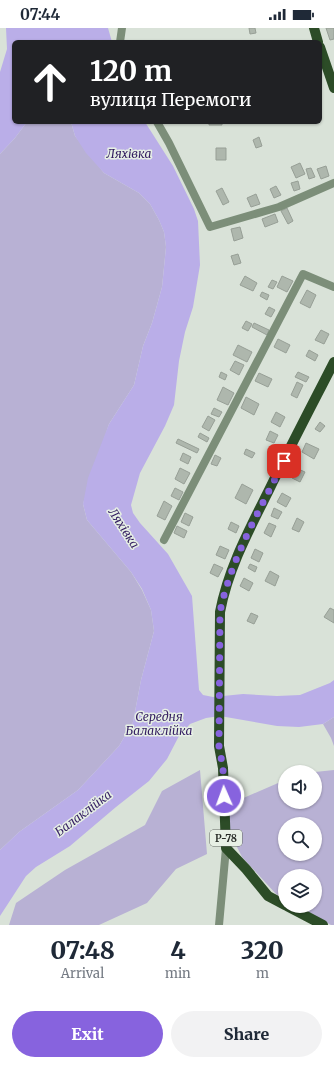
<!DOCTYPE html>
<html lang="en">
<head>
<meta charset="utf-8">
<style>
	:root { --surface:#fff; --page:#f2f2f3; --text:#1f2937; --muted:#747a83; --accent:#8763de }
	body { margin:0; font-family:Merriweather,serif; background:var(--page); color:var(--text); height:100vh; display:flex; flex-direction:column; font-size:15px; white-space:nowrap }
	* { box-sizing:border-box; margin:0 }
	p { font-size:13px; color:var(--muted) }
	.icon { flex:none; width:22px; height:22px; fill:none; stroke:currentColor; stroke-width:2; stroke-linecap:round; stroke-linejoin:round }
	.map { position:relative; height:897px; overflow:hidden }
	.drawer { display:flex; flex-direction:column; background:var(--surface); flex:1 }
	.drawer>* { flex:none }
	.hud { position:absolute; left:12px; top:12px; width:310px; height:84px; border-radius:6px; box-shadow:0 1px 3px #0004; background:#202124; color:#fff; overflow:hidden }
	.tools { position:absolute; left:278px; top:737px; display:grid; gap:8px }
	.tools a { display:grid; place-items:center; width:44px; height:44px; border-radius:50%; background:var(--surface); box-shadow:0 1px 3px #0004; font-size:20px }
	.pin { position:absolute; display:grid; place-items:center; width:34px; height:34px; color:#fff; margin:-17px; border-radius:8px; box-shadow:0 2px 6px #0006 }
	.me { position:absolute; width:44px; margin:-22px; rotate:358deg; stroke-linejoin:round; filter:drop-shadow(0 0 3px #0008) }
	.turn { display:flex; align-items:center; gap:14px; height:84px; padding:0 12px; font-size:18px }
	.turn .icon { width:52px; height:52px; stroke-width:2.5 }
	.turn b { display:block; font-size:28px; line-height:34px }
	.eta { display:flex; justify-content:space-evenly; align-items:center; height:68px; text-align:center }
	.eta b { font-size:24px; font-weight:800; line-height:28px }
	.cta { display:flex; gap:8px; margin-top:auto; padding:8px 12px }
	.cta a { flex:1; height:46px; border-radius:24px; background:var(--accent); color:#fff; font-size:16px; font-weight:800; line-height:46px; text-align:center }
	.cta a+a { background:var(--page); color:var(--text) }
	.status { display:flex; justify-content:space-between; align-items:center; height:28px; padding:0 20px; background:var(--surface); direction:ltr }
	.status svg { height:11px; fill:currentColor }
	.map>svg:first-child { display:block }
</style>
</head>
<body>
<div class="status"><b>07:44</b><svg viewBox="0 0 49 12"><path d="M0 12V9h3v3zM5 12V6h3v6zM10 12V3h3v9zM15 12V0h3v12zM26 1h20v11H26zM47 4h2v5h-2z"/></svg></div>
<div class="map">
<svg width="334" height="897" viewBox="0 0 334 897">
	<rect width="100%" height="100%" fill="#d9e2d8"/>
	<!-- green -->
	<path fill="#b8b1d4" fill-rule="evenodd" d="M27,94H71L75,108L104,145L139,165L150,176L159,192L164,204L166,219L162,259L152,295L143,318L134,357L109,396L83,476L87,492L131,544L142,562L151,582L154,603L141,652L133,694L119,718L78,762L19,804L0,822V126L15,110Z
		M334,689V718L331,710L323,696Z
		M200,742L207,826L176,841L147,875L99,897H9L16,875L65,842L145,797L162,763Z
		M334,742V897H331L298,878H315V848H285V871L276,866L242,829L225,795L232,775L285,752V774H315V744ZM285,796H315V826H285Z"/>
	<!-- water -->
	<path fill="#baaee8" d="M6,0H108L112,14H14V94H27L15,110L0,126V44L7,21Z
		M71,94H145L173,138L194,181L198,193L200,237L193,279L185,304L179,333L174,377L165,398L140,445L131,477L133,485L140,495L168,526L192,568L199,662L203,667L213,669L243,666L277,668L300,667L330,655L334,652V689L323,696L299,699L277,698L220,688L206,690L190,696L179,708L167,731L149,753L116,779L70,818L36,839L26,848L0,888V822L19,804L78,762L119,718L133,694L141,652L154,603L151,582L142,561L131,544L87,492L83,476L88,450L109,396L134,357L143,318L152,295L162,259L166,219L164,204L159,192L150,176L139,165L104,145L86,125L75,108Z"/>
	<!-- building -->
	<path fill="#aeb7ad" stroke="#979f96" d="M249,0H255L256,5L250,6Z
		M326,0H334V11L330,12Z
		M209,94H222V97H209Z
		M259,109L262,118L256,120L253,112Z
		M216,120H226V132H216Z
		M300,135L305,146L296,150L291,139Z
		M326,138L329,148L321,151L317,141Z
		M311,140L315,149L309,151L306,141Z
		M298,153L300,161L294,163L291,155Z
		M276,158L281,167L274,170L270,161Z
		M222,160L229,174L223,177L216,163Z
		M256,166L260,176L251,179L247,170Z
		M287,180L293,193L288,196L281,183Z
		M275,186L278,194L265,199L262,191Z
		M240,199L243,210L234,213L231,201Z
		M238,226L241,235L234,237L231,228Z
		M245,248L257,255L253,263L240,257Z
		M282,248L293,253L287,264L277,259Z
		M272,252L277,254L273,261L268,259Z
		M307,262L316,267L310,280L300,275Z
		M262,264L269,267L267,272L260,268Z
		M269,279L275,282L271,289L265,286Z
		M246,293L252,296L248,303L242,300Z
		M254,295L269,302L267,307L252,299Z
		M321,302L329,306L324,316L315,312Z
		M278,311L290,317L286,325L274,319Z
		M238,317L252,324L247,334L233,327Z
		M309,322L318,327L315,333L306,328Z
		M235,333L244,337L239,347L230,342Z
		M221,344L227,347L225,352L219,349Z
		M298,344L309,349L306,354L295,349Z
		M259,345L272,351L268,359L255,353Z
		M297,354L303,357L297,370L291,367Z
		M223,359L234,365L228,377L217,372Z
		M246,369L259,376L254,387L241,380Z
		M214,380L222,384L219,389L211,386Z
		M276,384L285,389L280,399L271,394Z
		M208,388L215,392L209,403L202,399Z
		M320,394L325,398L320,404L315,401Z
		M270,403L278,407L274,415L266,412Z
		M200,405L209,410L207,414L198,409Z
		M178,411L199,421L197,425L176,415Z
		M306,415L319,421L314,431L302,424Z
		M246,421L255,425L252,430L244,426Z
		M183,425L191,429L188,436L180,432Z
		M215,427L221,430L217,438L211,436Z
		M180,440L190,445L184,456L175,451Z
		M296,440L305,444L300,454L292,450Z
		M242,456L253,462L246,476L235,470Z
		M175,460L183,464L179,472L171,468Z
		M282,465L291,470L286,479L277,474Z
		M164,473L172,478L165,492L157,488Z
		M274,480L282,484L278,491L271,488Z
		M185,485L193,489L189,498L181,494Z
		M297,490L304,494L299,504L292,501Z
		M231,494L239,498L236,505L228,501Z
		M269,495L276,498L271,509L264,505Z
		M177,498L187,503L184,510L174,505Z
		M220,518L229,522L225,531L216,527Z
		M255,521L263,525L259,534L251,530Z
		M214,536L223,540L218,549L210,545Z
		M250,536L257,539L255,544L248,540Z
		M270,543L279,548L275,558L265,553Z
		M244,550L253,555L249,563L240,558Z
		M330,580L334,582V595L324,589Z
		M251,585L258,588L254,596L247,593Z"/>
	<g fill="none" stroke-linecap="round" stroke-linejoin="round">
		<!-- street -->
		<path stroke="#7c8e79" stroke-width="8" d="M120,14L122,0
			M157,94L169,115L210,199L279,179L334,155
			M164,512L303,246L334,259
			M219,897L226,820"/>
		<!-- primary -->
		<path stroke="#2c4c27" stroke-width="10" d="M314,0L318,14
			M320,19L334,60
			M285,877L268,868L246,841L226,820L223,740L219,718L220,584C228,541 249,502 269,462C290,419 312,377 334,334
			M287,878L323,897"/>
	</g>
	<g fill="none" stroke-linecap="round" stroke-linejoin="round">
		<!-- route -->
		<path stroke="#8763de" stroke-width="7" stroke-dasharray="0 12.6" d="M224,768L223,740L219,718L220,584C231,530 260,482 284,433"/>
	</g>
	<g text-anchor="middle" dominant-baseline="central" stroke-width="3" stroke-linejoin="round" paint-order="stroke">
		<!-- shield labels -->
		<rect fill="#e7f0e5" stroke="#616761" stroke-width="1" x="210" y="802" width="32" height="16" rx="3"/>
		<g font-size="10" font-weight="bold" fill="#282c28">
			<text x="226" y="810">Р-78</text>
		</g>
		<!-- water labels -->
		<g font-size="12" font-style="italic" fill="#341e62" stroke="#e7f0e5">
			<text x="129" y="125">Ляхівка</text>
			<text transform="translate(124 500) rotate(57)">Ляхівка</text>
			<text x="159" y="688">Середня<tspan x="159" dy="14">Балаклійка</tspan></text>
			<text transform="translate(83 785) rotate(-37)">Балаклійка</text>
		</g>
	</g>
</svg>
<div class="tools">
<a><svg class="icon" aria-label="sound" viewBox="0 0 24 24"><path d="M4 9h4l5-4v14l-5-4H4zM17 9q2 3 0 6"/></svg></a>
<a><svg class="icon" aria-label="search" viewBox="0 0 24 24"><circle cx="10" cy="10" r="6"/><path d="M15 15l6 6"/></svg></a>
<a><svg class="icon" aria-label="layers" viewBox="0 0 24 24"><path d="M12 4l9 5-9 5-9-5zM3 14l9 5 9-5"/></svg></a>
</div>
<div class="pin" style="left:284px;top:433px;background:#d93025"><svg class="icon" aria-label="arrive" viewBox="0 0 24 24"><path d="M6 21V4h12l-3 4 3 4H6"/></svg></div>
<svg class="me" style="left:224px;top:768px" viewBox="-20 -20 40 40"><circle r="17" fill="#8763de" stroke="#fff" stroke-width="3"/><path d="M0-11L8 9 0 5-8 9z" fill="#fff"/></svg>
<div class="hud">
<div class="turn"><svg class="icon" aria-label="ahead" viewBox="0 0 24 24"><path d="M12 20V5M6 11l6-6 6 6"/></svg><div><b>120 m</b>вулиця Перемоги</div></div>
</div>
</div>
<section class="drawer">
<div class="eta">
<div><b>07:48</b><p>Arrival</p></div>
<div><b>4</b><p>min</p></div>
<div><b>320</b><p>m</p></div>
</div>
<div class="cta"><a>Exit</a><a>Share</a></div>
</section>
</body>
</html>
